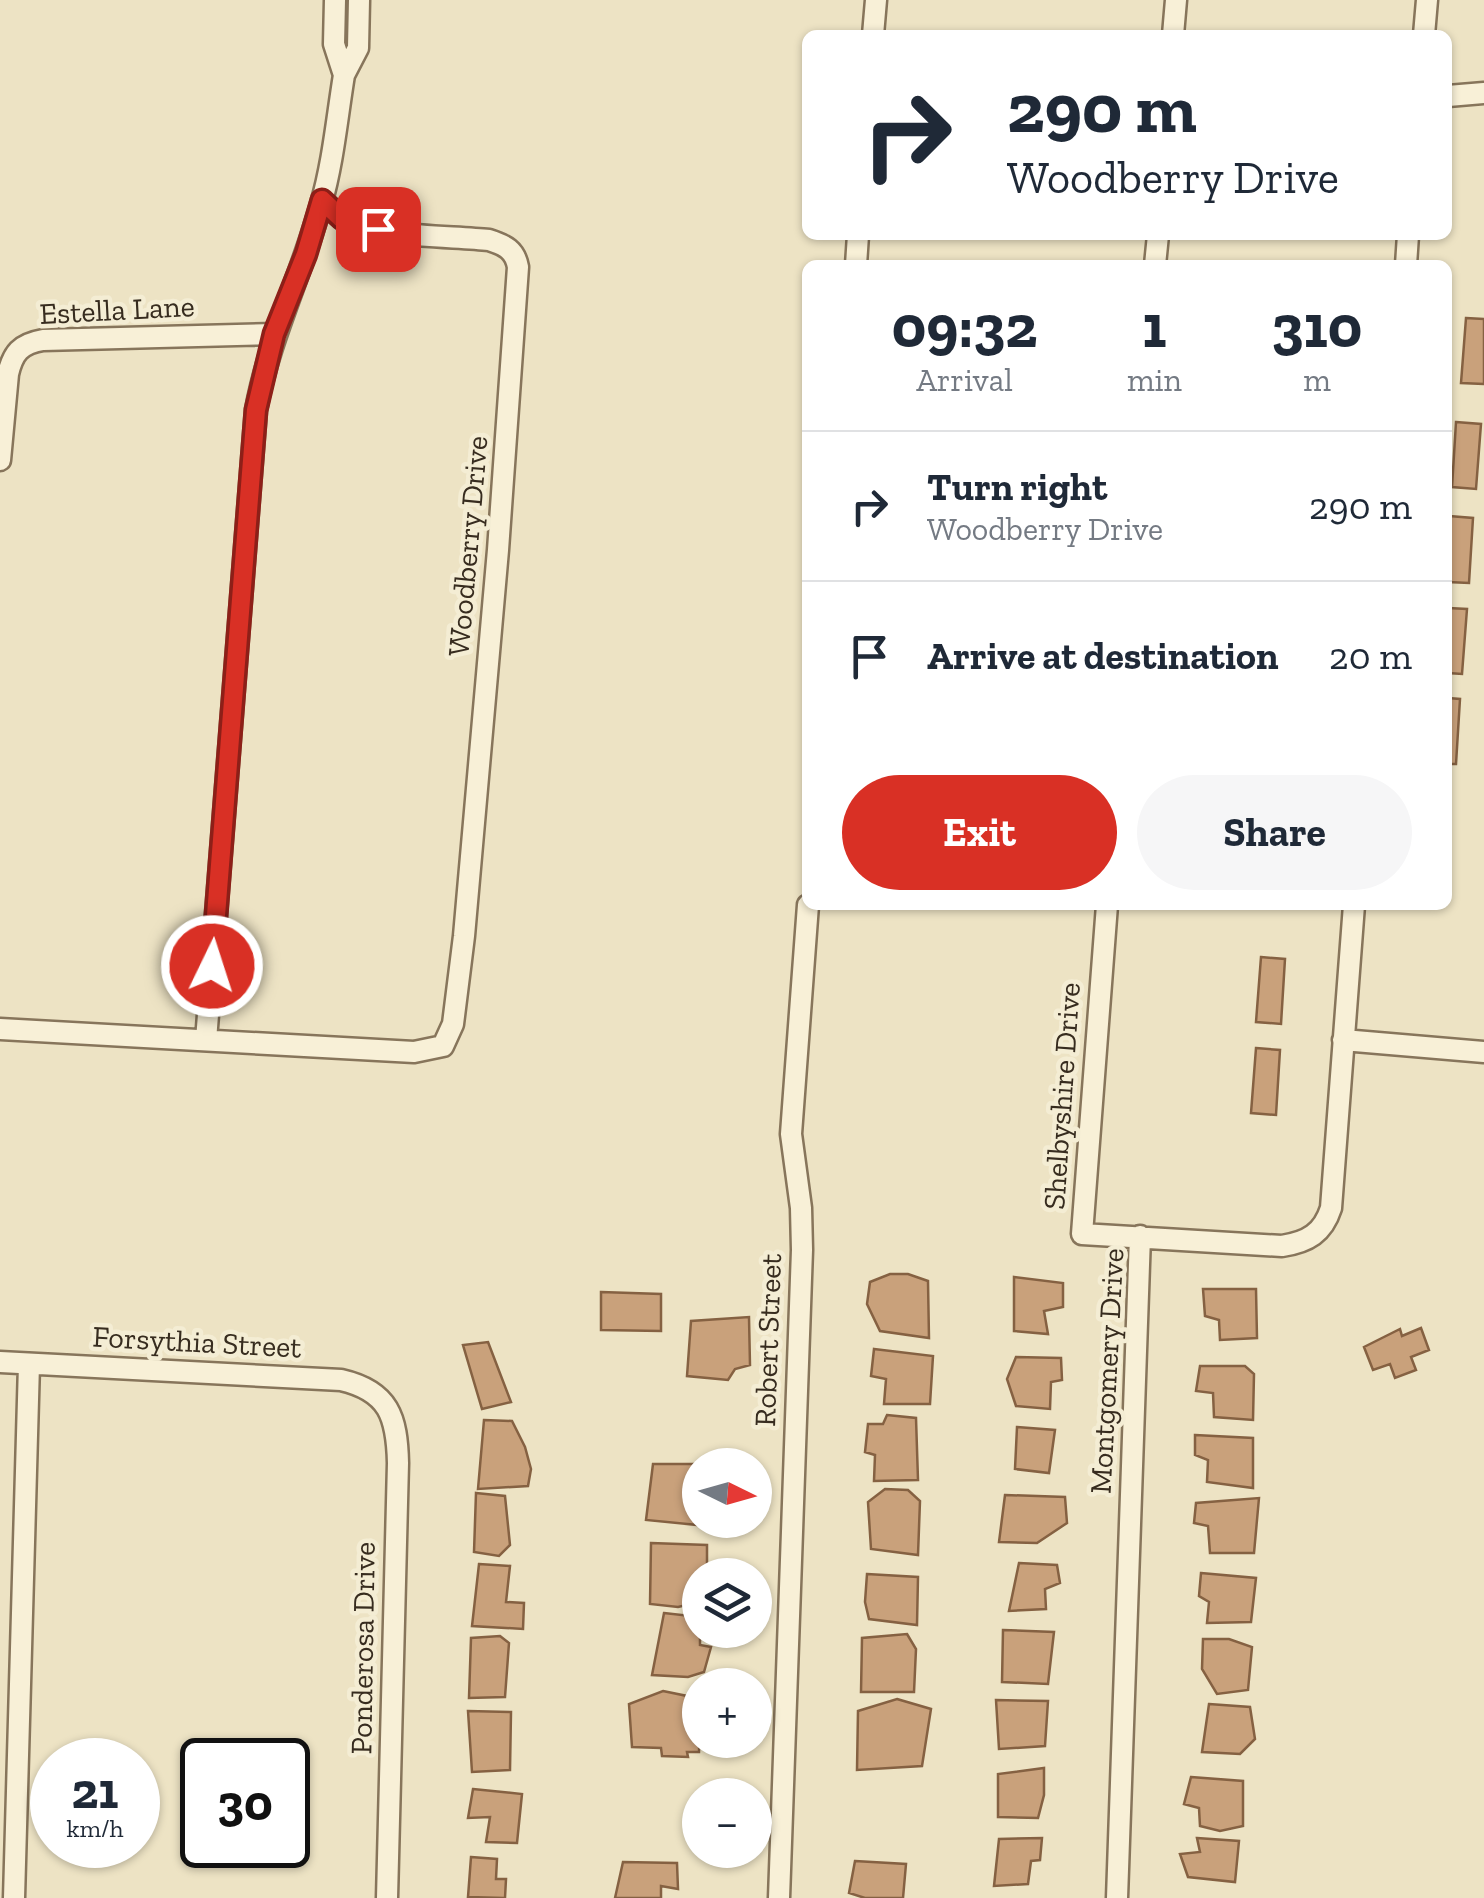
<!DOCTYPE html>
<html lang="en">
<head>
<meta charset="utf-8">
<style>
	:root { --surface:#fff; --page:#f6f6f7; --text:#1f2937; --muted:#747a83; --line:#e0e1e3; --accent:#d93025 }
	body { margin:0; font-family:"Zilla Slab",serif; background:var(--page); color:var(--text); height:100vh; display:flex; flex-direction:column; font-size:38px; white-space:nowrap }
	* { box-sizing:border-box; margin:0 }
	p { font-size:32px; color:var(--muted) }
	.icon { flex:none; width:55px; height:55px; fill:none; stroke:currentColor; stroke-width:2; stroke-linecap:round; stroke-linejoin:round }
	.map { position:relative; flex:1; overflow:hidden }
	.details { position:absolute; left:802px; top:260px; width:650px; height:650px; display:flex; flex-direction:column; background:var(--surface); border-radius:15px; box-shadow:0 2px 8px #0004 }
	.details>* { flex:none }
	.guide { position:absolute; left:802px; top:30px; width:650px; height:210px; border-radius:15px; box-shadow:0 2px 8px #0004; background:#fff; color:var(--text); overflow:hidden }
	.needle { width:65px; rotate:95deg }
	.buttons { position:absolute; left:682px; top:1448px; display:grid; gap:20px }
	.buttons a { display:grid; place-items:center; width:90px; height:90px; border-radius:50%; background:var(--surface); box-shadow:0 2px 8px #0004; font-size:50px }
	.speed { position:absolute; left:30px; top:1738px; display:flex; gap:20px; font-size:50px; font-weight:700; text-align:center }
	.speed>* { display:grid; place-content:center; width:130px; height:130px; border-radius:50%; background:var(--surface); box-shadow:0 2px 8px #0004; line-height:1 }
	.speed small { font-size:25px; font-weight:400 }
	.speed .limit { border:5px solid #111; border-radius:15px; background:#fff; color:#111 }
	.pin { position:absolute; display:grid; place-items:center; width:85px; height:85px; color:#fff; margin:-42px; border-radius:20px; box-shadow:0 5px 15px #0006 }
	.me { position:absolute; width:110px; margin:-55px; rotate:4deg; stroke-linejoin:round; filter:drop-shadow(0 0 8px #0008) }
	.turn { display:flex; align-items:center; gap:35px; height:210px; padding:0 40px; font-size:45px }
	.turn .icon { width:130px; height:130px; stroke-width:2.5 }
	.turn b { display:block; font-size:70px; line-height:85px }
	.eta { display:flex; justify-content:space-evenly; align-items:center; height:170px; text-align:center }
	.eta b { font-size:60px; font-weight:700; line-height:70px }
	.action { display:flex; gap:20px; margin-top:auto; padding:20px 40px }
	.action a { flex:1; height:115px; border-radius:60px; background:var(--accent); color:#fff; font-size:40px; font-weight:700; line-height:115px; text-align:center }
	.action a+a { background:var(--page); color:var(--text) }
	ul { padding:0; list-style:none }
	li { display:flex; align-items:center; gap:30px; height:150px; padding:0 40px; border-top:2px solid var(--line) }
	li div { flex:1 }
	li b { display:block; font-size:38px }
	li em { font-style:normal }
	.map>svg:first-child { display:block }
</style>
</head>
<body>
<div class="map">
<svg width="1484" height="1898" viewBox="0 0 1484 1898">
	<rect width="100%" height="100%" fill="#ede3c4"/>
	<!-- building -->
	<path fill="#c9a17b" stroke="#856142" stroke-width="2.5" d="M1466,318L1484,319V384L1461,383Z
		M1456,422L1481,424L1476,489L1452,487Z
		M1449,516L1473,518L1469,583L1448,582Z
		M1448,608L1467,609L1462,674L1448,673Z
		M1448,698L1460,699L1456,764H1448Z
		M1261,957L1285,959L1281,1024L1256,1022Z
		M1256,1048L1280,1050L1276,1115L1251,1113Z
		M890,1274H908L928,1281L929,1338L880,1331L867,1304L870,1282Z
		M1014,1277L1063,1283V1307L1044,1311L1048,1334L1014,1331Z
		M1203,1289H1256L1257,1338L1220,1340L1219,1320L1205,1316Z
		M601,1292L661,1294V1331L601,1330Z
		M749,1317L750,1365L735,1369L728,1380L687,1376L691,1321Z
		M1421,1328L1429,1350L1411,1357L1416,1370L1395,1378L1390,1364L1373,1370L1364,1347L1400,1329L1402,1336Z
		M488,1342L511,1402L482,1409L463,1345Z
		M874,1349L933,1356L930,1404H884L886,1379L871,1376Z
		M1016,1357L1061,1358L1062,1380L1051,1382L1050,1409L1016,1406L1007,1379Z
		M1200,1366H1245L1254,1374L1253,1420L1214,1417L1213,1393L1196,1391Z
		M887,1415L916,1418L918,1480L874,1481L875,1455L865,1452L868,1424H883Z
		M484,1420L512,1421L525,1447L531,1469L528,1486L478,1489Z
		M1017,1427L1055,1430L1049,1473L1015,1469Z
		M1195,1435L1253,1438V1488L1207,1482L1208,1460L1195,1455Z
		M653,1464H698L700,1520H708V1526L646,1520Z
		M885,1489L908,1490L920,1501L918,1555L871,1549L868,1502Z
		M476,1493L505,1496L510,1545L499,1556L474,1552Z
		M1005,1495L1065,1497L1067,1523L1037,1543L999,1542Z
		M1259,1498L1254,1553H1210L1208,1526L1194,1523L1196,1503Z
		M651,1543L707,1545V1575H700V1602L678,1607L650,1604Z
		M1019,1563L1057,1565L1060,1583L1045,1589L1046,1609L1009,1611Z
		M479,1564L510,1566L506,1602L524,1603L523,1629L472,1626Z
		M1201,1573L1256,1578L1251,1622L1207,1623L1209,1602L1199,1596Z
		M867,1574L918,1577L917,1625L869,1619L865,1602Z
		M664,1613L700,1617V1645L711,1647L704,1672L688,1677L652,1675Z
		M1003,1630L1054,1632L1048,1684L1002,1682Z
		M907,1634L916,1649L914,1692H861L862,1638Z
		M500,1636L509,1643L505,1697L469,1698L471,1638Z
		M1203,1639H1229L1252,1647L1248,1690L1217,1694L1202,1669Z
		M663,1691L687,1696L700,1713L699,1752H687L688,1757L662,1756L661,1748L632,1747L629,1704Z
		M897,1699L931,1709L922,1766L857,1770L858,1711Z
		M996,1700L1048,1701L1045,1746L999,1749Z
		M1209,1704L1250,1707L1255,1739L1240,1754L1202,1752Z
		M468,1711L511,1712L510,1770L472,1772Z
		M1044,1768V1795L1038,1818L998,1817V1774Z
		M1191,1777L1243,1781V1826L1220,1831L1200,1826L1199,1808L1184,1804Z
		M473,1789L522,1794L517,1843L486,1842L490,1817L468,1818Z
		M1042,1838L1040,1860L1031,1861L1028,1884L994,1886L999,1839Z
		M1197,1838L1239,1841L1235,1882L1188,1877L1180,1854L1200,1852Z
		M471,1857L497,1859L496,1879H506L505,1898L468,1897Z
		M855,1861L906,1864L903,1898H865L849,1893Z
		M623,1862L677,1863L678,1889L661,1886V1898H615Z"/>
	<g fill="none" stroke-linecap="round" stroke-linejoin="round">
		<!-- minor casing -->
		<g stroke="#87755b" stroke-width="25">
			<path id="minor" d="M335,0L334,44L344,75L358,48L359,0
				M873,35L876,0
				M1173,35L1176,0
				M1424,35L1427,0
				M1448,96L1484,93
				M856,265L858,235
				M1155,265L1158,235
				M1406,265L1408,235
				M0,460L8,374C13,353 20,344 43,340L274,334
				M1107,905L1082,1234L1282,1246C1308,1242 1323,1233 1331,1208L1354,905
				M0,1029L414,1052L443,1046L453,1024L464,936L498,550L518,267C515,250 505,245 489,240C451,236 379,237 346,221C337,216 330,208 322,200
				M206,1040L256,410C269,338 302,274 321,204C333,163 337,118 344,75
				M1343,1040L1484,1052
				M0,1362L341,1380C389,1391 397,1417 398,1463L387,1898
				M14,1898L29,1364
				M779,1898L802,1250L801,1208L791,1134L808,905
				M1117,1898L1140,1236"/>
		</g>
		<!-- minor -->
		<use href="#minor" stroke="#f8f0d7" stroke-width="20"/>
	</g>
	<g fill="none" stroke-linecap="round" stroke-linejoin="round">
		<!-- route casing -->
		<g stroke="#8d1f18" stroke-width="25">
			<path id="route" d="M212,966L256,410L274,334L306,254L322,200L342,219L378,229"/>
		</g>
		<!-- route -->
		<use href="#route" stroke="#d93025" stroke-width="18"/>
	</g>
	<g text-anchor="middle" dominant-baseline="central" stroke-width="9" stroke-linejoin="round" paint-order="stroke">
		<!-- street labels -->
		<g font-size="30" fill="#372c1f" stroke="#f4edd4">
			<text transform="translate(117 310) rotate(-3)">Estella Lane</text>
			<text transform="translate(468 546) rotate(-85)">Woodberry Drive</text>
			<text transform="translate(1062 1096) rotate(-86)">Shelbyshire Drive</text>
			<text transform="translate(768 1340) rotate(-88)">Robert Street</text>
			<text transform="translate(197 1342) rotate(3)">Forsythia Street</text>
			<text transform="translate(1107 1371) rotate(-87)">Montgomery Drive</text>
			<text transform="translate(363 1648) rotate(-89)">Ponderosa Drive</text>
		</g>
	</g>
</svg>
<div class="buttons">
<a><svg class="needle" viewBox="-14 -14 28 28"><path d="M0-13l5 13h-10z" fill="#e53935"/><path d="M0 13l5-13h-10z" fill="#747a83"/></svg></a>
<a><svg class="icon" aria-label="layers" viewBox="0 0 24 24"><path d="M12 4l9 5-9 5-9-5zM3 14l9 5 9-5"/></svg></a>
<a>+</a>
<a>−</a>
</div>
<div class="speed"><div>21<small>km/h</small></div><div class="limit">30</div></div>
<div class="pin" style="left:378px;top:229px;background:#d93025"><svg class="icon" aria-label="arrive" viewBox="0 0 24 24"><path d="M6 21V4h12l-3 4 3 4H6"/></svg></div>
<svg class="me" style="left:212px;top:966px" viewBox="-20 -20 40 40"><circle r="17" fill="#d93025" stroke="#fff" stroke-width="3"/><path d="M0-11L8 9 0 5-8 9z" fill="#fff"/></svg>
<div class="guide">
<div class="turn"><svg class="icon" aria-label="right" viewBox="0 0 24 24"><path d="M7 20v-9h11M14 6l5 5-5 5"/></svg><div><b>290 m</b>Woodberry Drive</div></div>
</div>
<section class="details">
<div class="eta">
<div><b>09:32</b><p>Arrival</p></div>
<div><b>1</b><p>min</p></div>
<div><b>310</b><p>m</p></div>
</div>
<ul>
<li><svg class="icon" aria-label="right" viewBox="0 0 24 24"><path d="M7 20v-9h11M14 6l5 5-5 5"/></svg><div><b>Turn right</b><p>Woodberry Drive</p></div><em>290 m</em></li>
<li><svg class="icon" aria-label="arrive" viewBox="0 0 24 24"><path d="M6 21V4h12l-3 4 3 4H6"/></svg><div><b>Arrive at destination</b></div><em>20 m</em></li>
</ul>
<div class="action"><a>Exit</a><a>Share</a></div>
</section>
</div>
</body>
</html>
